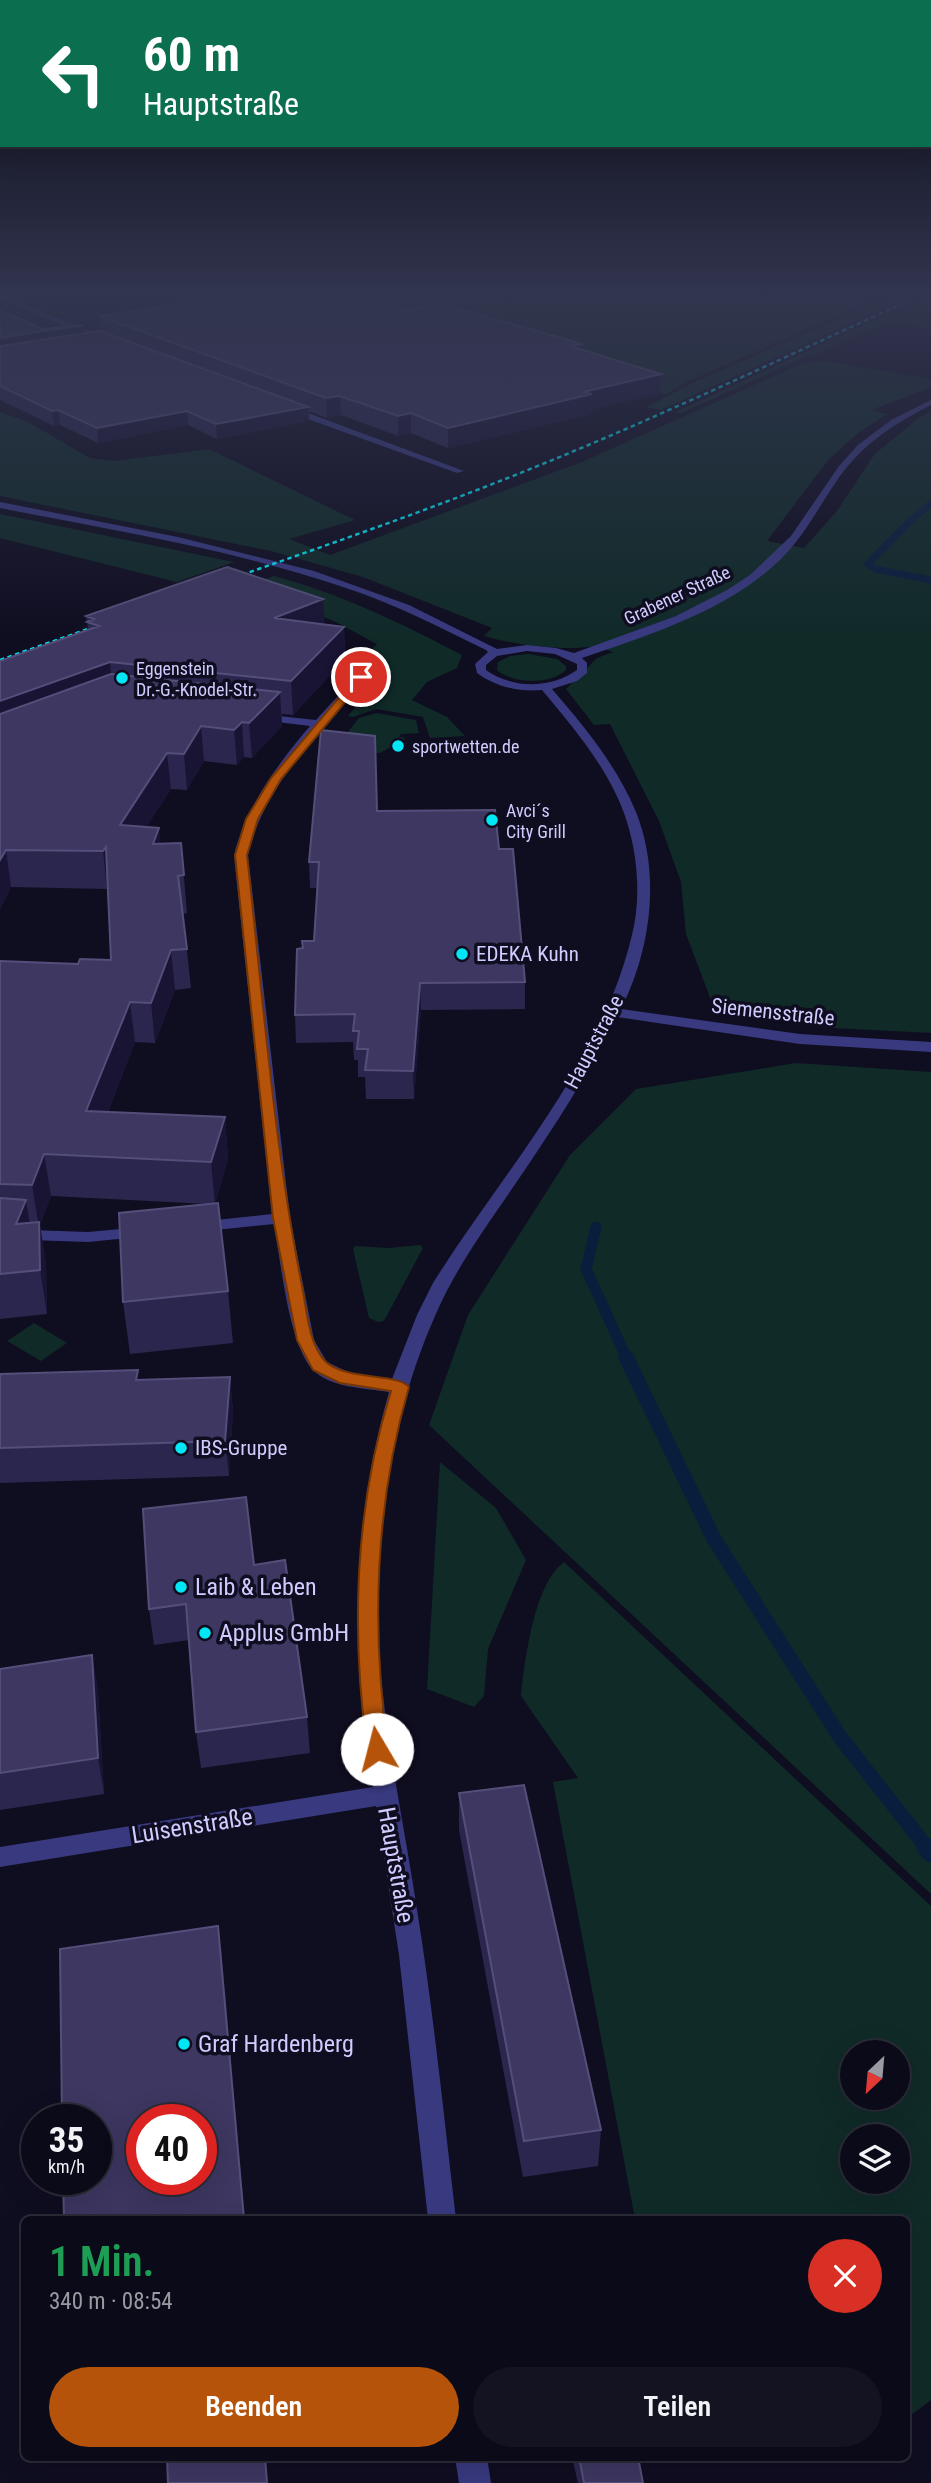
<!DOCTYPE html>
<html lang="de">
<head>
<meta charset="utf-8">
<style>
	:root { --surface:#0b0a18; --page:#141321; --text:#f1f3f6; --muted:#9a9aa2; --line:#2b2b37; --accent:#b45309 }
	body { margin:0; font-family:"Roboto Condensed",sans-serif; background:var(--page); color:var(--text); height:100vh; display:flex; flex-direction:column; font-size:26px; white-space:nowrap }
	* { box-sizing:border-box; margin:0 }
	p { font-size:23px; color:var(--muted) }
	.icon { flex:none; width:38px; height:38px; fill:none; stroke:currentColor; stroke-width:2; stroke-linecap:round; stroke-linejoin:round }
	.map { position:relative; flex:1; overflow:hidden }
	.panel { position:absolute; left:21px; top:2216px; width:889px; height:245px; display:flex; flex-direction:column; background:var(--surface); border-radius:10px; box-shadow:0 7px 28px #0002,0 0 0 2px var(--line) }
	.panel>* { flex:none }
	.guide { position:absolute; left:0px; top:0px; width:931px; height:147px; box-shadow:0 7px 28px #0002,0 0 0 2px var(--line); background:#0b6e4f; color:#fff; overflow:hidden }
	.needle { width:46px; rotate:206deg }
	.tools { position:absolute; left:840px; top:2040px; display:grid; gap:14px }
	.tools a { display:grid; place-items:center; width:70px; height:70px; border-radius:50%; background:var(--surface); box-shadow:0 7px 28px #0002,0 0 0 2px var(--line); font-size:35px }
	.speed { position:absolute; left:21px; top:2104px; display:flex; gap:14px; font-size:35px; font-weight:700; text-align:center }
	.speed>* { display:grid; place-content:center; width:91px; height:91px; border-radius:50%; background:var(--surface); box-shadow:0 7px 28px #0002,0 0 0 2px var(--line); line-height:1 }
	.speed small { font-size:18px; font-weight:400 }
	.speed .limit { border:10px solid #d22; background:#fff; color:#111 }
	.pin { position:absolute; display:grid; place-items:center; width:60px; height:60px; color:#fff; margin:-30px; border:4px solid #fff; border-radius:50%; box-shadow:0 2px 7px #0007 }
	.me { position:absolute; width:77px; margin:-38px; rotate:352deg; stroke-linejoin:round; filter:drop-shadow(0 0 5px #0008) }
	.turn { display:flex; align-items:center; gap:24px; height:147px; padding:0 28px; font-size:32px }
	.turn .icon { width:91px; height:91px; stroke-width:2.5 }
	.turn b { display:block; font-size:49px; line-height:60px }
	.round { display:grid; place-items:center; flex:none; width:74px; height:74px; border-radius:37px; background:var(--page) }
	.summary { display:flex; align-items:center; justify-content:space-between; height:119px; padding:0 28px }
	h1 { font-size:42px; font-weight:600; line-height:52px; color:#1e9e55 }
	.action { display:flex; gap:14px; margin-top:auto; padding:14px 28px }
	.action a { flex:1; height:80px; border-radius:42px; background:var(--accent); color:#fff; font-size:28px; font-weight:600; line-height:80px; text-align:center }
	.action a+a { background:var(--page); color:var(--text) }
	.map>svg:first-child { display:block }
</style>
</head>
<body>
<div class="map">
<svg width="931" height="2483" viewBox="0 0 931 2483">
	<rect width="100%" height="100%" fill="#0f0d20"/>
	<!-- green -->
	<path fill="#102a28" fill-rule="evenodd" d="M350,293H887L689,381L666,394L410,327Z
		M899,293H916L661,410L646,407L695,382Z
		M931,294V329L892,320L815,355L806,356L681,413H674Z
		M824,361L931,379V387L872,410L887,414L858,433L828,460L767,541L804,548L837,511L874,455L917,419L931,411V1033L815,1027L714,1008L686,934L681,882L659,821L610,724L594,725L566,689L597,658L613,652C589,643 588,649 565,648C538,647 511,644 484,636L492,628L363,577L271,551L0,496V412L28,422L90,458L114,461L209,449L355,520L289,539L330,555L582,462L804,363Z
		M0,514L234,562L177,582L0,538Z
		M274,576C341,594 401,623 462,655L457,668L427,682L412,700L447,717L465,736L430,738L423,717L376,709L353,717L348,716L383,674L368,668L375,654L373,648L377,644L334,621L244,587Z
		M529,654L557,659L566,666V670C550,685 513,684 497,670L498,662L510,656Z
		M376,713L416,720L419,733L401,734L399,737L406,738L380,753L319,750L330,736L343,738L359,718Z
		M796,1063L931,1072V1894L429,1425L468,1315L570,1155L636,1089Z
		M420,1245L423,1248L384,1321L378,1322L369,1318L353,1249L355,1246L388,1248Z
		M34,1323L67,1343L41,1361L7,1341Z
		M440,1462L496,1508L526,1560L488,1649L484,1696L474,1707L427,1689Z
		M564,1562L931,1906V2400L907,2418L906,2219H635L553,1782L578,1778L521,1696C525,1659 534,1584 564,1562ZM852,2053H898V2098H852ZM852,2137H898V2182H852Z"/>
	<g fill="none" stroke-linecap="round" stroke-linejoin="round">
		<!-- stream-far3 -->
		<path stroke="#091e3c" stroke-width="7" d="M931,504L908,523L868,564L875,569L931,580"/>
		<!-- stream-far2 -->
		<path stroke="#091e3c" stroke-width="11" d="M596,1227L586,1269L627,1359"/>
		<!-- stream-far1 -->
		<path stroke="#091e3c" stroke-width="15" d="M626,1357L714,1539L840,1737L928,1849"/>
		<!-- stream -->
		<path stroke="#091e3c" stroke-width="19" d="M926,1847L931,1853"/>
		<!-- minor -->
		<path fill="#38397f" fill-rule="evenodd" d="M0,294L111,340L112,342L105,344L0,298Z
			M931,400V405C899,421 869,440 846,468C823,498 808,532 781,559C727,611 651,634 582,658L587,663V673L577,681L552,689C584,726 617,766 636,812C661,874 651,950 621,1009L800,1034L931,1042V1052L800,1044L617,1017C588,1075 554,1127 518,1180C488,1224 456,1267 435,1316C390,1418 372,1539 379,1651C385,1740 405,1828 418,1916C434,2016 444,2118 456,2219H428L399,1955L376,1806L0,1867V1847L373,1787C351,1651 351,1525 389,1392C365,1388 329,1388 312,1369C288,1341 281,1262 274,1224L197,1232L188,1227L197,1222L272,1214L234,855C247,805 277,765 310,726L260,720L254,717L260,714L316,720L357,675L367,677C321,735 265,781 248,855L290,1218L314,1340L327,1362L350,1373L392,1379L417,1315L433,1283C502,1173 599,1068 631,939C642,899 638,852 624,813C607,767 573,727 542,690C518,692 496,687 477,673L475,664L488,652L486,650C441,628 397,605 349,589C236,550 117,531 0,508V502L178,537L314,571L409,605L497,649L527,645L556,648L574,653L676,616L727,590L750,575L791,536L839,466L858,445L891,420ZM527,651L555,654L577,664V670C550,689 513,689 486,670V665L497,656Z
			M283,406H289L464,471L457,473L283,410Z
			M142,1227L148,1228L151,1232L148,1236L88,1242L0,1239V1229L88,1232Z
			M455,2457H487L491,2483H459Z"/>
		<!-- rail -->
		<path stroke="#02e7f5" stroke-width="2.5" stroke-dasharray="4.5 3.5" stroke-linecap="butt" d="M227,580C333,543 440,506 545,463C673,411 799,350 926,293
			M0,660L105,623"/>
	</g>
	<!-- wall -->
	<path fill="#2b264e" d="M0,310L43,329L84,334L101,332L99,316L406,310L583,344V350L661,374L660,393L592,409L591,414L448,448L411,433L398,436L341,415L327,418L309,411V421L217,439L188,425L98,443L60,425L54,426L0,400Z
		M323,599L324,624L344,627L345,659L293,715L282,714V726L252,758L244,757L237,765L204,761L187,790L171,789L146,827L161,844L181,843L187,913L183,914L191,988L175,990L155,1043L135,1042L108,1112L225,1117L228,1159L215,1204L228,1291L233,1343L130,1354L123,1302L208,1204L51,1196L40,1225L46,1265L47,1314L0,1319V961L78,964L111,960L107,889L11,887L0,909V661L88,629L86,616Z
		M377,811L499,849L525,982V1009L421,1010L414,1099H366L365,1077H358V1060H354L353,1042L296,1043L295,1015L303,948L314,941L317,888H310L309,862Z
		M0,1374L139,1380L230,1377L233,1412L229,1476L0,1483Z
		M254,1565L307,1717L310,1753L201,1768L196,1732L189,1640L154,1645L149,1609Z
		M92,1655L98,1691L104,1794L0,1810V1669Z
		M459,1793L601,2130L598,2166L523,2177L459,1830Z
		M572,2457H638L643,2483H578Z"/>
	<!-- shaded-wall -->
	<path fill="#191434" d="M83,325L85,338L0,351V338Z
		M583,344L582,362L570,346Z
		M661,374L660,393L592,409L591,414L448,448V428L583,392Z
		M340,396L341,415L327,418L326,398Z
		M308,407L309,421L217,439L216,424Z
		M58,410L60,425L54,426L52,411Z
		M187,411L188,425L98,443L97,428Z
		M411,413V433L398,436V416Z
		M323,599L325,631L274,618Z
		M344,627L345,659L293,715L291,681Z
		M110,662L113,695L0,737V701Z
		M280,692L282,726L252,758L249,723Z
		M242,722L244,757L237,765L234,730Z
		M201,726L204,761L187,790L184,754Z
		M167,753L171,789L124,862L120,825Z
		M159,828L163,865L153,844Z
		M106,847L107,889L103,851Z
		M6,850L11,887L0,909V860Z
		M171,950L175,990L155,1043L151,1003Z
		M420,983L421,1010L414,1099L413,1071Z
		M130,1002L135,1042L92,1153L86,1111Z
		M225,1117L228,1159L215,1205L211,1162Z
		M44,1154L51,1196L40,1225L46,1265L47,1314L40,1270L39,1228L32,1185Z
		M26,1200L33,1243L16,1224Z
		M230,1377L233,1412L229,1476L225,1441Z
		M92,1655L98,1691L104,1794L98,1758Z
		M218,1926L222,1956L245,2219H244Z
		M265,2457H266L268,2483H267Z"/>
	<!-- building -->
	<path fill="#3d3761" stroke="#544f7a" stroke-width="2" fill-rule="evenodd" d="M253,293H355L406,310L441,304L583,344L570,346L661,374L583,392L592,394L448,428L411,413L398,416L340,396L326,398L99,316Z
		M0,310L43,329L83,325L0,338Z
		M100,331L308,407L216,424L187,411L97,428L58,410L52,411L0,386V346Z
		M227,567L323,599L274,618L344,627L291,681L110,662L0,701V661L99,626L87,622L94,619L86,616Z
		M111,674L280,692L249,723L242,722L234,730L201,726L184,754L167,753L120,825L159,828L153,844L181,843L184,875L178,876L187,949L171,950L151,1003L130,1002L86,1111L225,1117L211,1162L44,1154L32,1185L0,1184V961L78,964L80,959L111,960L106,847L103,851L6,850L0,860V714Z
		M321,730L375,736L377,811L495,810L499,849H513L525,982L420,983L413,1071L365,1070L368,1049H357L359,1031H353L355,1014L295,1015L297,949L303,948L302,941H314L319,862H309Z
		M0,1198L26,1200L16,1224L39,1222L40,1270L0,1274Z
		M218,1203L228,1291L123,1302L119,1213Z
		M138,1370L136,1380L230,1377L225,1441L0,1448V1374Z
		M246,1497L254,1565L285,1560L307,1717L196,1732L186,1604L149,1609L143,1509Z
		M92,1655L98,1758L0,1773V1669Z
		M524,1785L601,2130L524,2141L459,1793Z
		M218,1926L244,2219H64L63,2179H96V2119H62L60,1949ZM142,2119H201V2179H142Z
		M23,2235H24V2305H22Z
		M167,2457H265L267,2483H168Z
		M579,2457H638L643,2483H584Z"/>
	<!-- sky -->
	<linearGradient id="sky" x2="0" y2="1"><stop stop-color="#080712"/><stop offset="0.46" stop-color="#31354e"/><stop offset="1" stop-color="#31354e" stop-opacity="0"/></linearGradient>
	<rect width="931" height="641" fill="url(#sky)"/>
	<!-- route -->
	<path fill="#b45309" stroke="#753606" stroke-width="2" d="M358,675L366,677L281,779L258,819L247,855C263,999 274,1145 302,1286C307,1309 308,1343 325,1361C345,1381 399,1373 409,1387C375,1503 371,1629 388,1749L385,1755L377,1757L370,1755L367,1749C351,1630 355,1506 391,1391L340,1383L313,1370L297,1340L273,1218L235,855L246,819L271,778Z"/>
	<!-- markers -->
	<g fill="#02e7f5" stroke="#0f0d20" stroke-width="2.5">
		<circle cx="122" cy="678" r="7"/>
		<circle cx="398" cy="746" r="7"/>
		<circle cx="492" cy="820" r="7"/>
		<circle cx="462" cy="954" r="7"/>
		<circle cx="181" cy="1448" r="7"/>
		<circle cx="181" cy="1587" r="7"/>
		<circle cx="205" cy="1633" r="7"/>
		<circle cx="184" cy="2044" r="7"/>
	</g>
	<g text-anchor="middle" dominant-baseline="central" stroke-width="7" stroke-linejoin="round" paint-order="stroke">
		<!-- far-street labels -->
		<g font-size="18" fill="#d0ccff" stroke="#0f0d20">
			<text transform="translate(677 595) rotate(-25)">Grabener Straße</text>
		</g>
		<!-- far-poi labels -->
		<g font-size="18" fill="#d0ccff" stroke="#0f0d20" text-anchor="start">
			<text x="136" y="668">Eggenstein<tspan x="136" dy="21">Dr.-G.-Knodel-Str.</tspan></text>
			<text x="412" y="746">sportwetten.de</text>
			<text x="506" y="810">Avci´s<tspan x="506" dy="21">City Grill</tspan></text>
		</g>
		<!-- poi labels -->
		<g font-size="21" fill="#d0ccff" stroke="#0f0d20" text-anchor="start">
			<text x="476" y="954">EDEKA Kuhn</text>
			<text x="195" y="1448">IBS-Gruppe</text>
		</g>
		<!-- street labels -->
		<g font-size="21" fill="#d0ccff" stroke="#0f0d20">
			<text transform="translate(773 1012) rotate(6)">Siemensstraße</text>
			<text transform="translate(594 1042) rotate(-62)">Hauptstraße</text>
		</g>
		<!-- near-poi labels -->
		<g font-size="24" fill="#d0ccff" stroke="#0f0d20" text-anchor="start">
			<text x="195" y="1587">Laib &amp; Leben</text>
			<text x="219" y="1633">Applus GmbH</text>
			<text x="198" y="2044">Graf Hardenberg</text>
		</g>
		<!-- near-street labels -->
		<g font-size="24" fill="#d0ccff" stroke="#0f0d20">
			<text transform="translate(192 1826) rotate(-9)">Luisenstraße</text>
			<text transform="translate(396 1865) rotate(80)">Hauptstraße</text>
		</g>
	</g>
</svg>
<div class="tools">
<a><svg class="needle" viewBox="-14 -14 28 28"><path d="M0-13l5 13h-10z" fill="#e53935"/><path d="M0 13l5-13h-10z" fill="#9a9aa2"/></svg></a>
<a><svg class="icon" aria-label="layers" viewBox="0 0 24 24"><path d="M12 4l9 5-9 5-9-5zM3 14l9 5 9-5"/></svg></a>
</div>
<div class="speed"><div>35<small>km/h</small></div><div class="limit">40</div></div>
<div class="pin" style="left:361px;top:677px;background:#d93025"><svg class="icon" aria-label="arrive" viewBox="0 0 24 24"><path d="M6 21V4h12l-3 4 3 4H6"/></svg></div>
<svg class="me" style="left:377px;top:1749px" viewBox="-20 -20 40 40"><circle r="19" fill="#fff"/><path d="M0-13L10 11 0 6-10 11z" fill="#b45309"/></svg>
<div class="guide">
<div class="turn"><svg class="icon" aria-label="left" viewBox="0 0 24 24"><path d="M17 20v-9H6M10 6l-5 5 5 5"/></svg><div><b>60 m</b>Hauptstraße</div></div>
</div>
<section class="panel">
<div class="summary"><div><h1>1 Min.</h1><p>340 m · 08:54</p></div><a class="round" style="background:#d93025;color:#fff"><svg class="icon" aria-label="close" viewBox="0 0 24 24"><path d="M6 6l12 12M18 6L6 18"/></svg></a></div>
<div class="action"><a>Beenden</a><a>Teilen</a></div>
</section>
</div>
</body>
</html>
